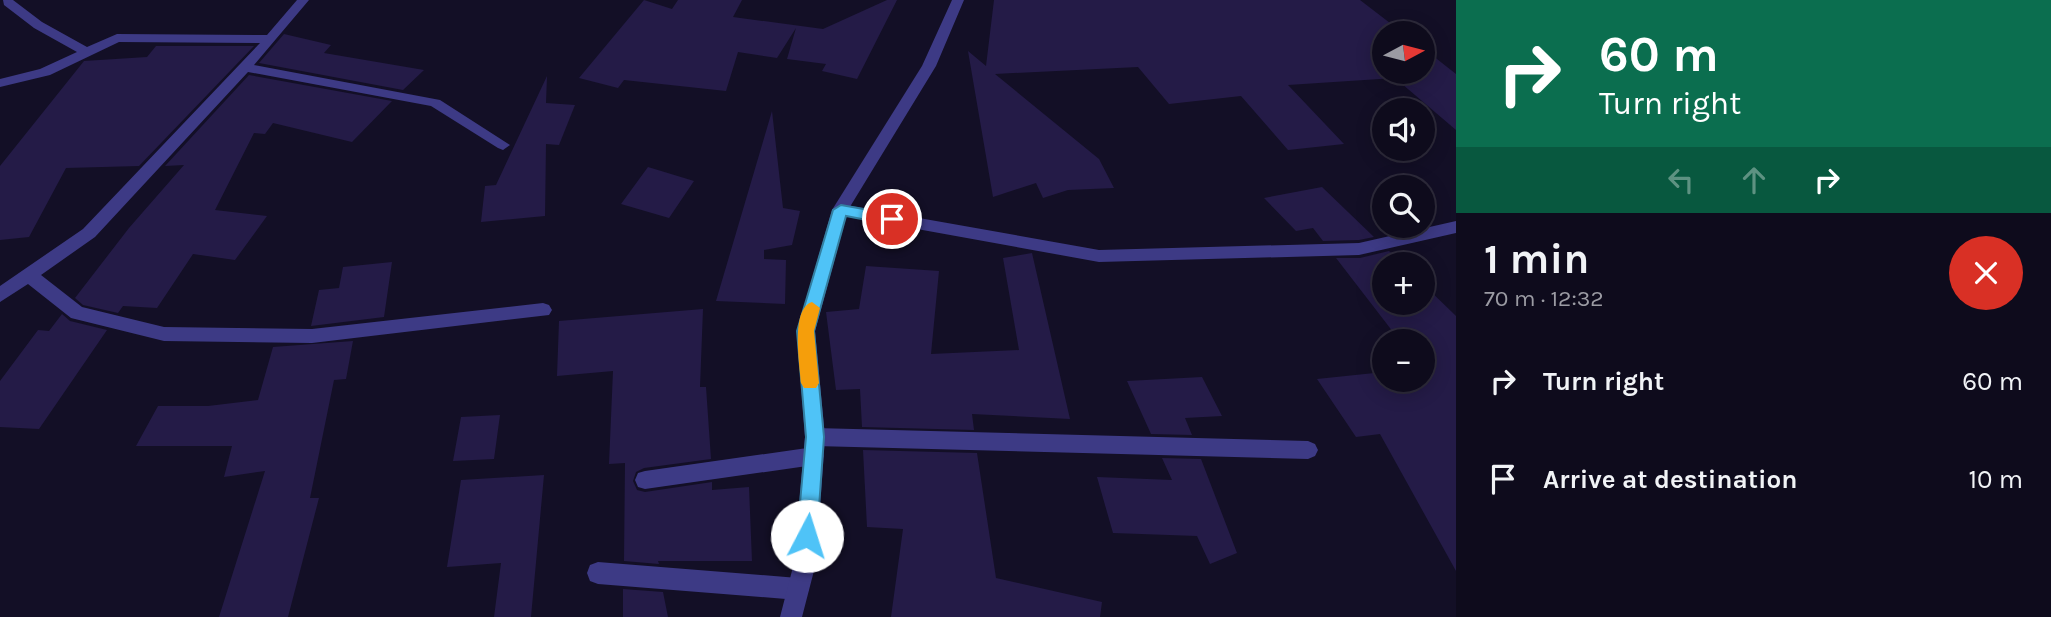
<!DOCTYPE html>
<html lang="en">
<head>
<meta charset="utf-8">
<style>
	:root { --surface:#0e0b1c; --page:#171425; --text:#f1f3f6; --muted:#9b9ba3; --line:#2e2b3b }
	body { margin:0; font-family:Karla,sans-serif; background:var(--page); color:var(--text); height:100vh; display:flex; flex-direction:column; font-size:26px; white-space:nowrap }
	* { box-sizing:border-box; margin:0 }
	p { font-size:23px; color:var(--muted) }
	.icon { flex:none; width:38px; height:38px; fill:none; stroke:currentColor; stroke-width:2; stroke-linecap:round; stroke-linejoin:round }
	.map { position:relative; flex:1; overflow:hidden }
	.drawer { display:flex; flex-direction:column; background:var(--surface); width:595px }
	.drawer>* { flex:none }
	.guide { background:#0b6e4f; color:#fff; overflow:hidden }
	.needle { width:46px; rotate:83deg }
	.tools { position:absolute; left:1372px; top:21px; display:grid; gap:14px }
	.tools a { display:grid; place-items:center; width:63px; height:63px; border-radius:50%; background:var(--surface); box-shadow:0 4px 18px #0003,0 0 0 2px var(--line); font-size:35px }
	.pin { position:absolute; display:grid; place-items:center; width:60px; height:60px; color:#fff; margin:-30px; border:4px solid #fff; border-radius:50%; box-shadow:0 2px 7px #0007 }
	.me { position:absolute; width:77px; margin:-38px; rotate:5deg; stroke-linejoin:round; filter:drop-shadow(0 0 5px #0008) }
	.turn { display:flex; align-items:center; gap:24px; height:147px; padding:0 28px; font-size:32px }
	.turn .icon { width:91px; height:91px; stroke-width:2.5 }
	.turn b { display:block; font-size:49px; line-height:60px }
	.lanes { display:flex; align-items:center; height:66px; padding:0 28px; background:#0003; justify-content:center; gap:35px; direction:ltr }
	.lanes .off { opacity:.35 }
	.round { display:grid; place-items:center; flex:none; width:74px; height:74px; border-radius:37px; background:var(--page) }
	.head { display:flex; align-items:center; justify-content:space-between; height:119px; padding:0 28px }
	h1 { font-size:42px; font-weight:700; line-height:52px }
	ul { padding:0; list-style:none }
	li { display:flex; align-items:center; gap:21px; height:98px; padding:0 28px }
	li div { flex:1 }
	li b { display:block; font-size:26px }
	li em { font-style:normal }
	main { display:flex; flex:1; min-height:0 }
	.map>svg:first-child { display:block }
</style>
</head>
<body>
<main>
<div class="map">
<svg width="1456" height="617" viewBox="0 0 1456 617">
	<rect width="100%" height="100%" fill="#130f26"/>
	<!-- building -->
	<path fill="#241b47" d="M644,0L672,9L678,0H742L733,17L823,29L887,0H897L857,79L822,71L826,64L787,59L796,28L777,58L738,52L726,91L624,80L618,88L579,78Z
		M994,0H1360L1403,33H1384V72H1423V48L1456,74V130L1395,78L1288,85L1344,144L1288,150L1241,96L1169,104L1138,67L995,74L1099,159L1114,188L1068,190L1043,198L1036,183L993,197L968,51L986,66Z
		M284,34L331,45L324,53L424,70L403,90L259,63Z
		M156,46H254L139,166L66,168L29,237L0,240V166L84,61L147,57Z
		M249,75L392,101L352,142L273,123L265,134L254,133L215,210L267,216L235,260L193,254L157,308L123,306L118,313L83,305L75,298L129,228L184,165L165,166Z
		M547,76L546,103L575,105L559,145L546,144L545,216L481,222L485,186L496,185Z
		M772,111L783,208L800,211L792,245L764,250V259L786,260L785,304L716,301Z
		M648,167L694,181L669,218L621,204Z
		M1322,187L1374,237L1359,240L1323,241L1313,228L1296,231L1264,198Z
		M1389,251L1403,264H1384V303H1423V284L1456,316V571L1380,434L1356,437L1317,379L1384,372V380H1423V341H1400L1336,258H1360Z
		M1032,253L1070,419L972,414L974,430L862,427L860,389L836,390L826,312L859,309L866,266L939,271L931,354L1019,350L1003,258Z
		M392,262L384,317L311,326L319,290L339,288L343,267Z
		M703,309L700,387H706L711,459L644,468L636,472L633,481L637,490L645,492L712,482V490L749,487L752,561H658L659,564L624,561L625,463L609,464L613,371L557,376L559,321Z
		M62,314L70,321L107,330L39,429L0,427V381L38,330L49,331Z
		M353,341L346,379L334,380L310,498H319L288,617H219L265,471L224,477L232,446H136L158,406H208L258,400L273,347Z
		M1202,377L1222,416L1185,418L1192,435L1151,434L1127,381Z
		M500,415L494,459L453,461L461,417Z
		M863,450L977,453L996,578L1102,602L1100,617H891L903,529L867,527Z
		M1162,458L1201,459L1237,553L1210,564L1197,536L1113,533L1097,477L1172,480Z
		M544,475L531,617H494L501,563L447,567L461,480Z
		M623,589L663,592L668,617H623Z"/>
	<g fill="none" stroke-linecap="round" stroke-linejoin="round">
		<!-- minor -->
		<path fill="#3d3a85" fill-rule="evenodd" d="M3,0H13L42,22L87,47L117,34L267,35L297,0H309L254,65L440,100L510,145L503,150L498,148L431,106L248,72L95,237L41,275L82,307L164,327L312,329L543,303L549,305L552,310L549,315L312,343L164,341L71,318L28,284L0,302V286L83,229L260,43L119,42L50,75L0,87V79L40,69L77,52L34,28L4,5Z
			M840,204L1099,250L1359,243L1456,221V233L1359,255L1099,262L834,214L832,210Z
			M815,428L1308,441L1315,444L1318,450L1315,456L1308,459L815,446L808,443L805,437L808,431Z
			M814,447L821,450L824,456L821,462L814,465L645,489L638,487L635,480L638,473L645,471Z
			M598,562L798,578L806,581L809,589L806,597L798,600L598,584L590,581L587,573L590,565Z"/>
		<!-- tertiary -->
		<path fill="#3d3a85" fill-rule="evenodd" d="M952,0H964L936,66L848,210L815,331L825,437L816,563L802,617H780L794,563L805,437L797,331L832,210L922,66Z"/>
	</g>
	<!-- route -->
	<path fill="#4fc3f7" stroke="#337fa1" stroke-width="2" d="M841,205L892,214L899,219L892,225L846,216L814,331L824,437L817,536L814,542L807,545L800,542L797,536L806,437L797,331L833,210Z"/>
	<!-- slow -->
	<path fill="#f59e0b" d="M812,302L820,308L814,331L819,383L816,388H804L801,383C800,365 790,309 812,302Z"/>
</svg>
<div class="tools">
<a><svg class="needle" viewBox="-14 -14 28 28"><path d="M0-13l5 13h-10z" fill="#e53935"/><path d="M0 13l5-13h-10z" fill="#9b9ba3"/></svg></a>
<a><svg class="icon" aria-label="sound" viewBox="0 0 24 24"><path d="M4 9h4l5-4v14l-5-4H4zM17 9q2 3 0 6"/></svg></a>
<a><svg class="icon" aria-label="search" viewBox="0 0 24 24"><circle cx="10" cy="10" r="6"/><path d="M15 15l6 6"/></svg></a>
<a>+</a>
<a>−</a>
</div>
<div class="pin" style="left:892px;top:219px;background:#d93025"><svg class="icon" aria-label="arrive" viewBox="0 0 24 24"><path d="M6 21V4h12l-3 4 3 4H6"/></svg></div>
<svg class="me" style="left:807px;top:536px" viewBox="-20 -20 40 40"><circle r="19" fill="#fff"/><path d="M0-13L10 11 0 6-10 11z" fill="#4fc3f7"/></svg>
</div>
<section class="drawer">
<div class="guide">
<div class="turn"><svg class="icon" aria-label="right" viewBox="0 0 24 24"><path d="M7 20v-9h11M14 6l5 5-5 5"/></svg><div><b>60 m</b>Turn right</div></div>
<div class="lanes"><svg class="icon off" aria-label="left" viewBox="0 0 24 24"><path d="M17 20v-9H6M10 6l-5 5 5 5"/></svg><svg class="icon off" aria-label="ahead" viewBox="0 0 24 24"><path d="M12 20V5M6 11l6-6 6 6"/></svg><svg class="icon" aria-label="right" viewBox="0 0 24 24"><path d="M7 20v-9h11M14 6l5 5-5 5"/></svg></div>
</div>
<div class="head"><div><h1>1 min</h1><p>70 m · 12:32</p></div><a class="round" style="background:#d93025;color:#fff"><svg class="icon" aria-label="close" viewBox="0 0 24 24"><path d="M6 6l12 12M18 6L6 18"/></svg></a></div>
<ul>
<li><svg class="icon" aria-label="right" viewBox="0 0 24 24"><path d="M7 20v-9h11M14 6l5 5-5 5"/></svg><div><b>Turn right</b></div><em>60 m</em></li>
<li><svg class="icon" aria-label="arrive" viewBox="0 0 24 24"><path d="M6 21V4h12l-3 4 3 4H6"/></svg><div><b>Arrive at destination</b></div><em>10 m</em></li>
</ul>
</section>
</main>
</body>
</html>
